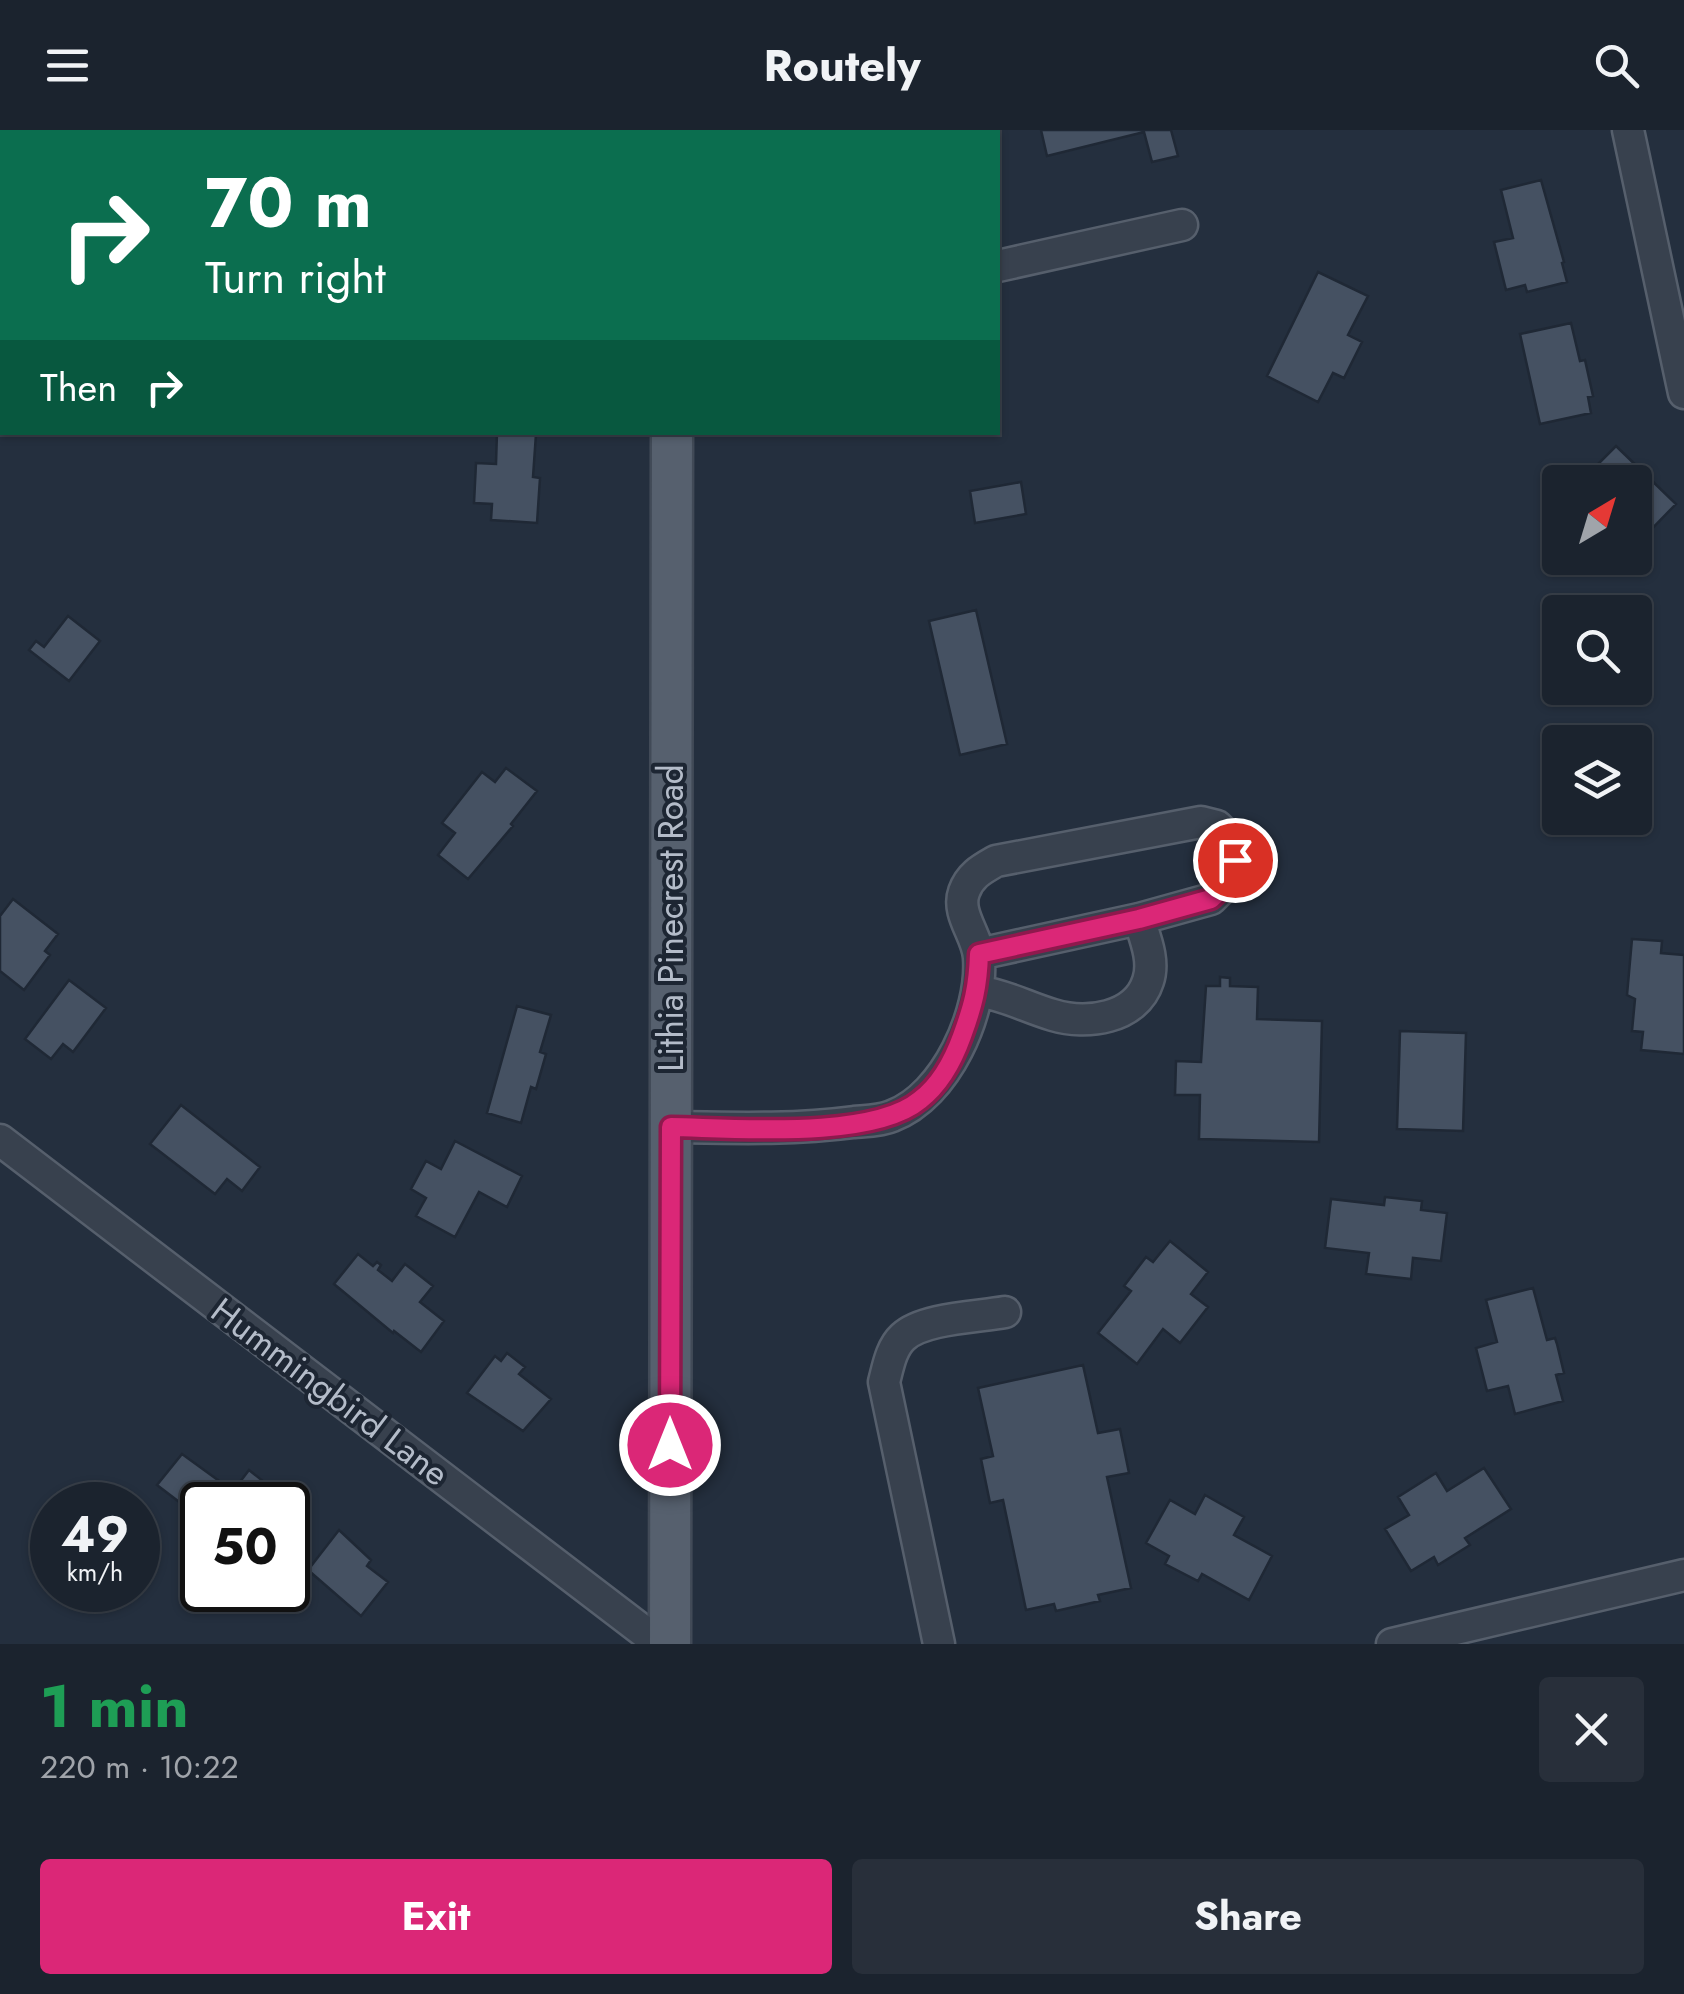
<!DOCTYPE html>
<html lang="en">
<head>
<meta charset="utf-8">
<style>
	:root { --surface:#1b232e; --page:#282f3a; --text:#f1f3f6; --muted:#a0a4aa; --line:#39404a; --accent:#db2777 }
	body { margin:0; font-family:Jost,sans-serif; background:var(--page); color:var(--text); height:100vh; display:flex; flex-direction:column; font-size:38px; white-space:nowrap }
	* { box-sizing:border-box; margin:0 }
	p { font-size:32px; color:var(--muted) }
	.icon { flex:none; width:55px; height:55px; fill:none; stroke:currentColor; stroke-width:2; stroke-linecap:round; stroke-linejoin:round }
	.map { position:relative; height:1514px; overflow:hidden }
	.sheet { display:flex; flex-direction:column; background:var(--surface); flex:1 }
	.sheet>* { flex:none }
	.banner { position:absolute; left:0px; top:0px; width:1000px; height:305px; box-shadow:0 2px 8px #0004,0 0 0 2px var(--line); background:#0b6e4f; color:#fff; overflow:hidden }
	.needle { width:65px; rotate:38deg }
	.tools { position:absolute; left:1542px; top:335px; display:grid; gap:20px }
	.tools a { display:grid; place-items:center; width:110px; height:110px; border-radius:10px; background:var(--surface); box-shadow:0 2px 8px #0004,0 0 0 2px var(--line); font-size:50px }
	.speed { position:absolute; left:30px; top:1352px; display:flex; gap:20px; font-size:50px; font-weight:700; text-align:center }
	.speed>* { display:grid; place-content:center; width:130px; height:130px; border-radius:50%; background:var(--surface); box-shadow:0 2px 8px #0004,0 0 0 2px var(--line); line-height:1 }
	.speed small { font-size:25px; font-weight:400 }
	.speed .limit { border:5px solid #111; border-radius:15px; background:#fff; color:#111 }
	.pin { position:absolute; display:grid; place-items:center; width:85px; height:85px; color:#fff; margin:-42px; border:5px solid #fff; border-radius:50%; box-shadow:0 2px 10px #0007 }
	.me { position:absolute; width:110px; margin:-55px; rotate:0deg; stroke-linejoin:round; filter:drop-shadow(0 0 8px #0008) }
	.turn { display:flex; align-items:center; gap:35px; height:210px; padding:0 40px; font-size:45px }
	.turn .icon { width:130px; height:130px; stroke-width:2.5 }
	.turn b { display:block; font-size:70px; line-height:85px }
	.then { display:flex; align-items:center; height:95px; padding:0 40px; background:#0003; gap:20px; font-size:38px }
	.round { display:grid; place-items:center; flex:none; width:105px; height:105px; border-radius:10px; background:var(--page) }
	.summary { display:flex; align-items:center; justify-content:space-between; height:170px; padding:0 40px }
	h1 { font-size:60px; font-weight:700; line-height:75px; color:#1e9e55 }
	.button { display:flex; gap:20px; margin-top:auto; padding:20px 40px }
	.button a { flex:1; height:115px; border-radius:10px; background:var(--accent); color:#fff; font-size:40px; font-weight:700; line-height:115px; text-align:center }
	.button a+a { background:var(--page); color:var(--text) }
	header { display:flex; justify-content:space-between; align-items:center; height:130px; padding:0 40px; background:var(--surface); font-size:45px; font-weight:700 }
	.map>svg:first-child { display:block }
</style>
</head>
<body>
<header><svg class="icon" aria-label="menu" viewBox="0 0 24 24"><path d="M4 6h16M4 12h16M4 18h16"/></svg>Routely<svg class="icon" aria-label="search" viewBox="0 0 24 24"><circle cx="10" cy="10" r="6"/><path d="M15 15l6 6"/></svg></header>
<div class="map">
<svg width="1684" height="1514" viewBox="0 0 1684 1514">
	<rect width="100%" height="100%" fill="#242f3e"/>
	<!-- building -->
	<path fill="#455162" stroke="#1f2835" stroke-width="2.5" d="M1041,0H1171L1178,26L1152,32L1144,2L1047,26Z
		M1541,50L1564,132L1562,133L1567,152L1527,162L1525,155L1506,160L1494,112L1513,108L1501,60Z
		M1318,142L1368,166L1348,205L1362,212L1344,248L1333,243L1318,272L1267,246Z
		M1571,193L1580,231L1585,230L1593,266L1588,267L1591,283L1540,294L1520,204Z
		M497,302L536,304L533,347L540,348L537,393L491,390L492,374L474,373L476,333L496,334Z
		M1616,316L1676,374L1635,416V352H1580Z
		M1021,352L1026,384L975,393L970,361Z
		M976,480L1007,614L960,625L929,491Z
		M68,486L100,511L69,551L29,520L36,511L44,517Z
		M506,638L537,661L511,694L513,696L468,749L438,725L455,703L442,693L482,642L495,652Z
		M13,769L58,804L45,821L50,825L24,860L0,841V786Z
		M1632,809L1662,811L1661,823L1684,825V924L1641,920L1643,902L1632,901L1635,869L1627,865Z
		M1220,847L1230,848V856L1258,857L1257,889L1322,891L1319,1012L1199,1009L1200,965H1175L1176,931L1201,932L1206,856H1220Z
		M69,850L106,878L73,922L63,914L51,929L25,909Z
		M517,876L551,885L540,922L546,924L536,959L531,957L521,993L487,983Z
		M1400,901L1466,903L1463,1001L1397,999Z
		M181,975L260,1037L242,1061L227,1049L215,1064L150,1014Z
		M455,1011L522,1046L507,1077L479,1062L455,1107L416,1086L426,1068L411,1059L426,1031L441,1039Z
		M1385,1067L1422,1071L1421,1080L1447,1083L1441,1131L1413,1128L1411,1149L1366,1144L1369,1123L1325,1118L1331,1069L1384,1075Z
		M1170,1111L1208,1142L1191,1164L1208,1177L1180,1213L1163,1199L1137,1234L1098,1203L1131,1161L1124,1156L1146,1127L1153,1132Z
		M358,1124L373,1136L377,1132L381,1135L378,1140L392,1151L405,1134L433,1156L420,1172L444,1191L421,1222L394,1201L393,1203L334,1154Z
		M1533,1158L1547,1210L1555,1208L1557,1214L1564,1243L1556,1245L1563,1271L1515,1284L1508,1256L1487,1261L1476,1218L1497,1212L1486,1170Z
		M507,1223L525,1237L519,1244L551,1269L523,1301L467,1263L495,1226L501,1231Z
		M1083,1235L1098,1303L1120,1299L1129,1343L1107,1347L1131,1458L1098,1465L1100,1471L1056,1481L1054,1474L1026,1480L1003,1370L990,1373L981,1329L993,1326L978,1258Z
		M182,1324L233,1361L249,1340L274,1360L262,1375H202V1411L180,1394L191,1381L157,1355Z
		M1484,1338L1511,1379L1465,1408L1470,1415L1438,1435L1434,1427L1411,1441L1385,1399L1409,1385L1398,1367L1436,1343L1447,1361Z
		M1205,1365L1244,1387L1234,1405L1272,1426L1249,1470L1202,1444L1198,1451L1165,1434L1169,1426L1146,1413L1170,1370L1195,1384Z
		M339,1400L371,1430L367,1436L388,1452L361,1486L308,1440Z"/>
	<g fill="none" stroke-linecap="round" stroke-linejoin="round">
		<!-- minor casing -->
		<g stroke="#565f6c" stroke-width="35">
			<path id="minor" d="M1628,0L1684,263
				M998,136L1182,95
				M978,861C1008,866 1026,877 1053,885C1086,895 1136,889 1148,851C1155,831 1145,808 1139,789
				M671,997C733,998 793,1000 854,992C866,991 881,991 892,986C946,966 983,882 979,828C978,806 956,784 964,762C970,745 982,739 996,731L1201,692L1217,696L1231,710L1235,730L1227,753L1211,769L1139,789L979,824
				M0,1010L660,1514
				M939,1514L884,1252C888,1237 891,1218 903,1207C923,1188 978,1187 1005,1182
				M1392,1514L1684,1445"/>
		</g>
		<!-- major casing -->
		<g stroke="#414a57" stroke-width="45">
			<path id="major" d="M673,2V0
				M670,1514L672,302"/>
		</g>
		<!-- minor -->
		<use href="#minor" stroke="#38414e" stroke-width="30"/>
		<!-- major -->
		<use href="#major" stroke="#56606e" stroke-width="40"/>
	</g>
	<g fill="none" stroke-linecap="round" stroke-linejoin="round">
		<!-- route casing -->
		<g stroke="#8e194d" stroke-width="25">
			<path id="route" d="M670,1315L671,997C733,998 872,1010 920,970C941,954 953,931 962,906C973,876 978,857 979,824L1139,789L1211,769L1228,753L1235,730"/>
		</g>
		<!-- route -->
		<use href="#route" stroke="#db2777" stroke-width="18"/>
	</g>
	<g text-anchor="middle" dominant-baseline="central" stroke-width="8" stroke-linejoin="round" paint-order="stroke">
		<!-- street labels -->
		<g font-size="35" fill="#b4bcc9" stroke="#1d2633">
			<text transform="translate(671 788) rotate(-90)">Lithia Pinecrest Road</text>
			<text transform="translate(330 1262) rotate(37)">Hummingbird Lane</text>
		</g>
	</g>
</svg>
<div class="tools">
<a><svg class="needle" viewBox="-14 -14 28 28"><path d="M0-13l5 13h-10z" fill="#e53935"/><path d="M0 13l5-13h-10z" fill="#a0a4aa"/></svg></a>
<a><svg class="icon" aria-label="search" viewBox="0 0 24 24"><circle cx="10" cy="10" r="6"/><path d="M15 15l6 6"/></svg></a>
<a><svg class="icon" aria-label="layers" viewBox="0 0 24 24"><path d="M12 4l9 5-9 5-9-5zM3 14l9 5 9-5"/></svg></a>
</div>
<div class="speed"><div>49<small>km/h</small></div><div class="limit">50</div></div>
<div class="pin" style="left:1235px;top:730px;background:#d93025"><svg class="icon" aria-label="arrive" viewBox="0 0 24 24"><path d="M6 21V4h12l-3 4 3 4H6"/></svg></div>
<svg class="me" style="left:670px;top:1315px" viewBox="-20 -20 40 40"><circle r="17" fill="#db2777" stroke="#fff" stroke-width="3"/><path d="M0-11L8 9 0 5-8 9z" fill="#fff"/></svg>
<div class="banner">
<div class="turn"><svg class="icon" aria-label="right" viewBox="0 0 24 24"><path d="M7 20v-9h11M14 6l5 5-5 5"/></svg><div><b>70 m</b>Turn right</div></div>
<div class="then">Then<svg class="icon" aria-label="right" viewBox="0 0 24 24"><path d="M7 20v-9h11M14 6l5 5-5 5"/></svg></div>
</div>
</div>
<section class="sheet">
<div class="summary"><div><h1>1 min</h1><p>220 m · 10:22</p></div><a class="round"><svg class="icon" aria-label="close" viewBox="0 0 24 24"><path d="M6 6l12 12M18 6L6 18"/></svg></a></div>
<div class="button"><a>Exit</a><a>Share</a></div>
</section>
</body>
</html>
